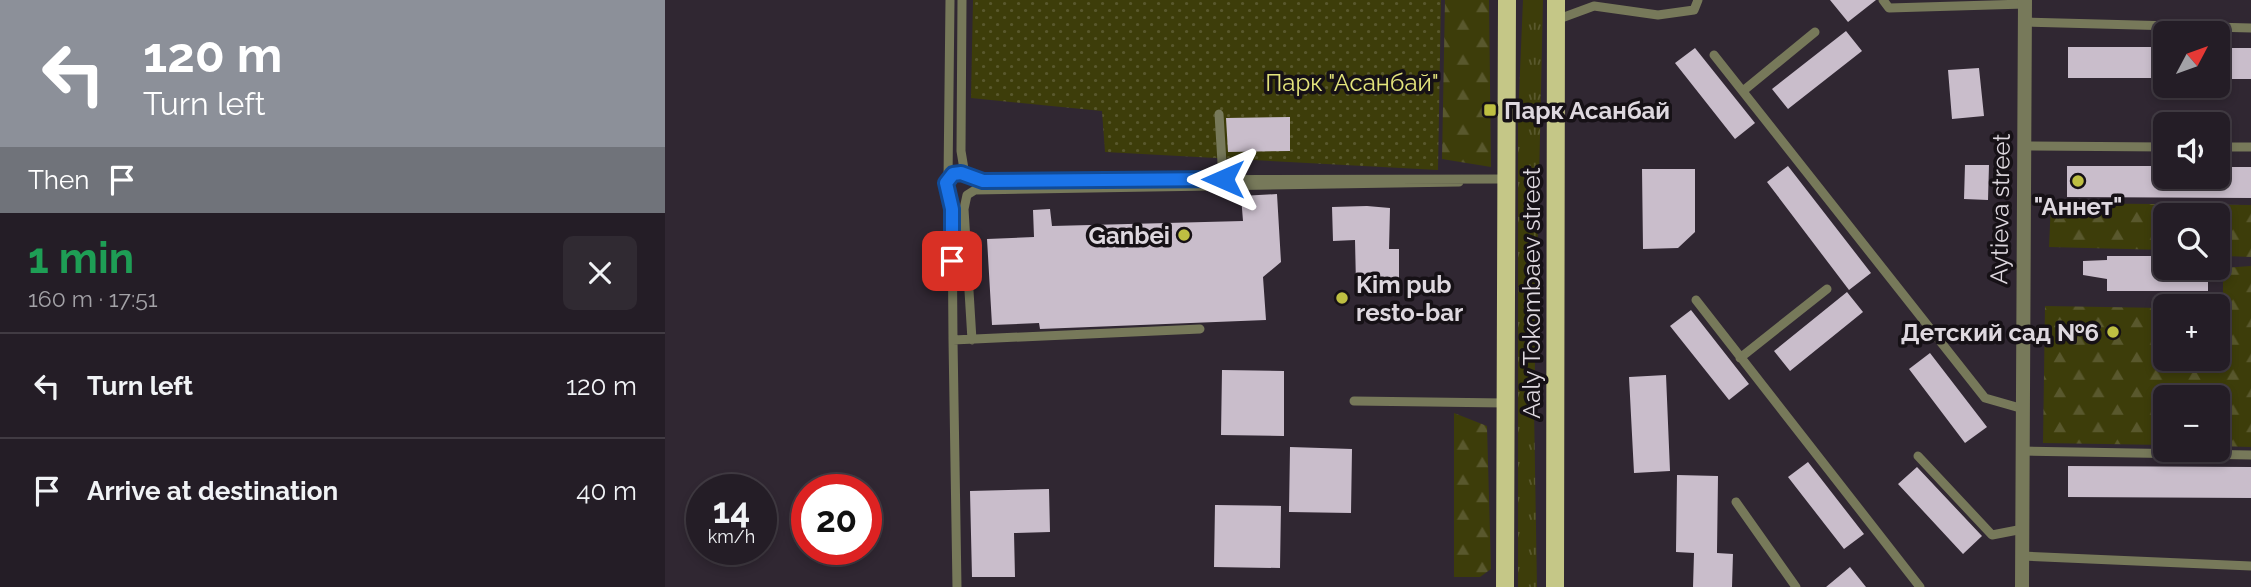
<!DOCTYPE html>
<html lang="en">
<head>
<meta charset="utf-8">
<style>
	:root { --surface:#241d26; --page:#302a32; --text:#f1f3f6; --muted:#a3a2a7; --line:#413b43 }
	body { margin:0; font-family:Raleway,sans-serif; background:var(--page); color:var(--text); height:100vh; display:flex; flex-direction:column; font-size:26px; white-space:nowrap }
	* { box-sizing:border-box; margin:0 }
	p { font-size:23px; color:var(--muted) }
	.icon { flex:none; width:38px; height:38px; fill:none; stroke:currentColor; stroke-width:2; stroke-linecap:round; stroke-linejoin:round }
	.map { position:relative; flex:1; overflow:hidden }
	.drawer { display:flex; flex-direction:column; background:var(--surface); width:665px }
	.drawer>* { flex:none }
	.banner { background:#8c9099; color:#fff; overflow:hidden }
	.needle { width:46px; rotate:49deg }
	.buttons { position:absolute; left:1488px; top:21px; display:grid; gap:14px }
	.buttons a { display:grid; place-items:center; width:77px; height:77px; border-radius:10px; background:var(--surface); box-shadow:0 4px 10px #0003,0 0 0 2px var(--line); font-size:35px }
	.speed { position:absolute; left:21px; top:474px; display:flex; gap:14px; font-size:35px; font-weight:700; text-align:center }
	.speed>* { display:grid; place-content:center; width:91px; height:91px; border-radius:50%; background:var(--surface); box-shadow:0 4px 10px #0003,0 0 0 2px var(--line); line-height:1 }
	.speed small { font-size:18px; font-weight:400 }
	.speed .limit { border:10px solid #d22; background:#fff; color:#111 }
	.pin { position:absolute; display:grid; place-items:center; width:60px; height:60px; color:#fff; margin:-30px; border-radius:14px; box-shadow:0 4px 10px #0006 }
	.me { position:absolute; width:77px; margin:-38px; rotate:270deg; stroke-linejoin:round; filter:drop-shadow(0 0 5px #0008) }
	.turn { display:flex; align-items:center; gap:24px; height:147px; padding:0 28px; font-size:32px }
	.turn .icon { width:91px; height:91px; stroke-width:2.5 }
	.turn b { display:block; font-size:49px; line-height:60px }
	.then { display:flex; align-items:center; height:66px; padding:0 28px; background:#0003; gap:14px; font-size:26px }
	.round { display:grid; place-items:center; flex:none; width:74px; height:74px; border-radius:10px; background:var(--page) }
	.summary { display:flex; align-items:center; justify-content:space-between; height:119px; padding:0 28px }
	h1 { font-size:42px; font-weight:700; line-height:52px; color:#1e9e55 }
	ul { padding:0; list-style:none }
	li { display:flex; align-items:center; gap:21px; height:105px; padding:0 28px; border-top:2px solid var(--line) }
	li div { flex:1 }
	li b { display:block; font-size:26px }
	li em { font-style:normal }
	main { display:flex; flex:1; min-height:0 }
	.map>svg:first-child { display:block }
</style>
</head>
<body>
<main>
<section class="drawer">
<div class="banner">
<div class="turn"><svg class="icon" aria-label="left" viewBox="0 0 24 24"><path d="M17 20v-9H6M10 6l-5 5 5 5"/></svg><div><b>120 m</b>Turn left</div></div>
<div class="then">Then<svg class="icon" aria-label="arrive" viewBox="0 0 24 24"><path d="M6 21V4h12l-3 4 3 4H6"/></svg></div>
</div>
<div class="summary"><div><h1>1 min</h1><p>160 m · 17:51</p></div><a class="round"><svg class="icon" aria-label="close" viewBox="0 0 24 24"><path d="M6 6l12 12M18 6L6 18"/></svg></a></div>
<ul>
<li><svg class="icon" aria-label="left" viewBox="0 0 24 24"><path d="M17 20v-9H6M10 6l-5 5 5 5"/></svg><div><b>Turn left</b></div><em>120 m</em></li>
<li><svg class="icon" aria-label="arrive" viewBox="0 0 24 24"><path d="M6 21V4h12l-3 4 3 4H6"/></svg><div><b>Arrive at destination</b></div><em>40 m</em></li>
</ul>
</section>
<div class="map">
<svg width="1586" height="587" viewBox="0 0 1586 587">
	<defs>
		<pattern id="grass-tufts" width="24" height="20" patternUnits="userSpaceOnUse" patternTransform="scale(1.75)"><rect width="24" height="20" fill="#3d3d0a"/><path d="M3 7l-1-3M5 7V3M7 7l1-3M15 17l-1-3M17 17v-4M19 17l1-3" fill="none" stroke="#59582d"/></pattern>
		<pattern id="forest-firs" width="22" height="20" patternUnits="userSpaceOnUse" patternTransform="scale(1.75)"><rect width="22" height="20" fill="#3d3d0a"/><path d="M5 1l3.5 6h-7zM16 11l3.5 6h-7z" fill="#59582d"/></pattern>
		<pattern id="park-dots" width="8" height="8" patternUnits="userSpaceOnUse" patternTransform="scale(1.75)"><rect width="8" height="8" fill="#3d3d0a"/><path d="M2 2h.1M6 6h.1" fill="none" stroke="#59582d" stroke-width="1.8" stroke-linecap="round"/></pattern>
	</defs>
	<rect width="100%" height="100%" fill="#302732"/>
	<!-- grass -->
	<path fill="url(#grass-tufts)" d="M858,0H878L869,408L872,587H853V119Z"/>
	<!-- forest -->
	<path fill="url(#forest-firs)" d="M780,0H824L826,167L777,159Z
		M1386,203L1586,205V257L1561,256L1560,235L1552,234V215H1500V250L1384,247Z
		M1586,266V447L1552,446V397H1500V445L1378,443L1380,306L1500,308V359H1552V308H1558V268Z
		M789,413L822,426L826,569L815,577H789Z"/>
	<!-- park -->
	<path fill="url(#park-dots)" d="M308,0H776L773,170L440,152L437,111L306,98Z"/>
	<!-- building -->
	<path fill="#c9bdcb" d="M1165,0H1211L1183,22Z
		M1181,31L1197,51L1123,109L1107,89Z
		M1403,47H1500V78H1403Z
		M1030,48L1090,123L1070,139L1010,63Z
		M1552,48H1586V79H1552Z
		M1314,68L1319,116L1287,119L1283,70Z
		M625,117V151L563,152L561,118Z
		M1300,165H1324L1323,200L1299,199Z
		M1123,166L1206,273L1184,290L1102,182Z
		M1402,166H1500V177H1552V167H1586V198L1402,197Z
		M977,169H1030V232L1013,248L978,249Z
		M612,194L616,262L598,277L601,320L375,329L374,323L327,325L322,239L369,237L368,210L385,209L387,226L578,221L576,196Z
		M702,206L725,208L724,249H734V284L691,285L690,240L668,241L667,207Z
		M1442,256H1500V268H1543V291H1442V279L1418,275V261L1442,260Z
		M1182,292L1198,312L1125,371L1109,351Z
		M1026,310L1084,384L1064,400L1005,326Z
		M1265,353L1322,427L1300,443L1244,369Z
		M557,370L619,371V436L556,435Z
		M1001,375L1005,471L969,473L964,377Z
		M625,447L687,449L686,513L624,512Z
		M1143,462L1199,534L1179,549L1123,477Z
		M1403,466L1586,467V498L1403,497Z
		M1252,467L1317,536L1298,554L1233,484Z
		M1012,475L1053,476L1052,553L1068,554L1067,587H1028L1029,553L1011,552Z
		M384,489L385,532L349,533L350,577H307L305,491Z
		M550,505L616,506L615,568L549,567Z
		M1185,567L1201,587H1161Z"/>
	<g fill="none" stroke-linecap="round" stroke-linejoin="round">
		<!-- lane -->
		<path stroke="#77795a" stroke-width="9" d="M297,0L296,151L299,169L310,180L841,179
			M1218,0L1224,8L1360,4
			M891,20L929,6L993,15L1029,10L1033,0
			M1359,22L1586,28
			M1049,55L1320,398L1355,408
			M1078,91L1150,32
			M554,114L558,179
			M1358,146L1500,147
			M1552,147H1586
			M283,180L285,0
			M282,191L287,209L288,340L535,329
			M1031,300L1255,587
			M288,340L292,587
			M307,340L299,209L302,195L310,190L794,182
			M1075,358L1162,289
			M689,401L840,403
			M1357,451L1586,455
			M1253,456L1327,535L1358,529
			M1071,502L1131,587
			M1357,556L1586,566"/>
		<!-- street -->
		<path stroke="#77795a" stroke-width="14" d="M1357,587L1360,0"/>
		<!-- primary -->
		<path stroke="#c5c787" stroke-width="18" d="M840,587L842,0
			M890,587L891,0"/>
	</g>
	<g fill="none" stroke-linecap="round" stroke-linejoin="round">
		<!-- route casing -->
		<g stroke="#114b97" stroke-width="18">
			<path id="route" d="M287,261V209L281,183L288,174L296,173L318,181L558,179"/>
		</g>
		<!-- route -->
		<use href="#route" stroke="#1a73e8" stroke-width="12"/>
	</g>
	<!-- markers -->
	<g fill="#bebf42" stroke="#161116" stroke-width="2.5">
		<rect x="818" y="103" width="14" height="14" rx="3.5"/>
		<circle cx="1413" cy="181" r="7"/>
		<circle cx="519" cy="235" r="7"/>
		<circle cx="677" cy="298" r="7"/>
		<circle cx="1448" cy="332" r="7"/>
	</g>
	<g text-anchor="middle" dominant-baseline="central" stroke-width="7" stroke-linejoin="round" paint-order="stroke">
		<!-- park labels -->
		<g font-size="24" fill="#e4e57c" stroke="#161116">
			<text x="687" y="82">Парк "Асанбай"</text>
		</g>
		<!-- poi labels -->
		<g font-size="24" font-weight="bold" fill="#ded8df" stroke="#161116" text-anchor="start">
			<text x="839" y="110">Парк Асанбай</text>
			<text x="1413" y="206" text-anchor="middle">"Аннет"</text>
			<text x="505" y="235" text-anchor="end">Ganbei</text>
			<text x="691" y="284">Kim pub<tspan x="691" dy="28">resto-bar</tspan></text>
			<text x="1434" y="332" text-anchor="end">Детский сад №6</text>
		</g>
		<!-- street labels -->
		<g font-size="24" fill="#ded8df" stroke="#161116">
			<text transform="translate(1335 209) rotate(-89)">Aytieva street</text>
			<text transform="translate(866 293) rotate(-90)">Aaly Tokombaev street</text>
		</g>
	</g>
</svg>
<div class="buttons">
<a><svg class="needle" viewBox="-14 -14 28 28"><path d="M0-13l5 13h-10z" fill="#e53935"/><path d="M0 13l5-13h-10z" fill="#a3a2a7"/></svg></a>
<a><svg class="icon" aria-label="sound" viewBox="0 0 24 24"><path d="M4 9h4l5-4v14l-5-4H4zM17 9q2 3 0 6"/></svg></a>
<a><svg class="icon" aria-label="search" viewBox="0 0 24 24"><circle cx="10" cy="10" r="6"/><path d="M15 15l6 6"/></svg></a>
<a>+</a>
<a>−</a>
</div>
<div class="speed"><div>14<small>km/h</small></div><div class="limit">20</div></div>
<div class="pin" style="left:287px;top:261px;background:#d93025"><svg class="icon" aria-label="arrive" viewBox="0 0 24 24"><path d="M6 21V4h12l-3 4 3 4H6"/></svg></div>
<svg class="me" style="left:558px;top:179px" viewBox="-20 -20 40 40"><path d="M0-17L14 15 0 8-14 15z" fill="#1a73e8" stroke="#fff" stroke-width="4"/></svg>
</div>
</main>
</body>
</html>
